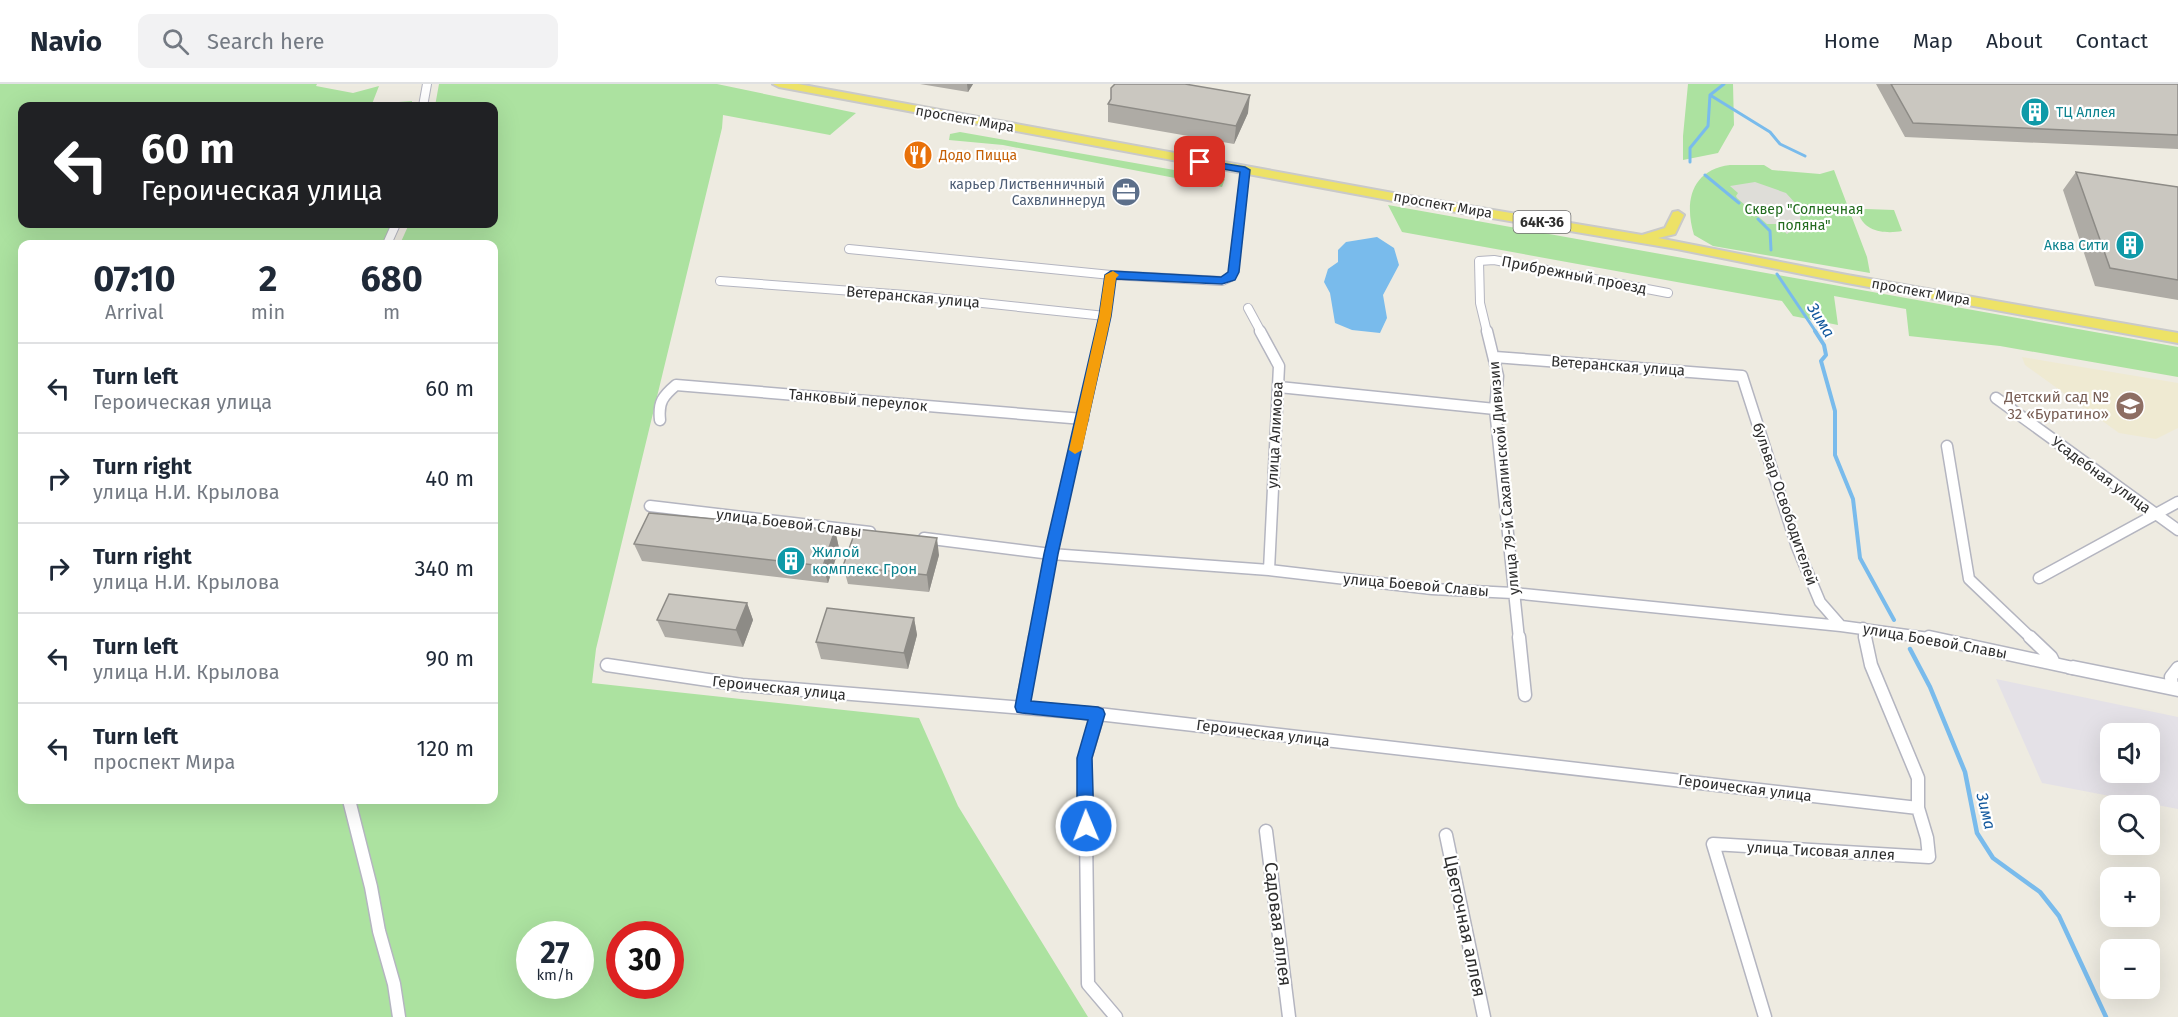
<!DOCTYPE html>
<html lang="en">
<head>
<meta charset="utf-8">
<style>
	:root { --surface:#fff; --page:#f2f2f3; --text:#1f2937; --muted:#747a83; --line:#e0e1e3 }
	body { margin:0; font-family:"Fira Sans",sans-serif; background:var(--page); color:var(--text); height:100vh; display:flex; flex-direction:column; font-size:22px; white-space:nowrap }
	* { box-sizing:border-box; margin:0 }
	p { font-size:20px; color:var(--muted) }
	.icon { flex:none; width:33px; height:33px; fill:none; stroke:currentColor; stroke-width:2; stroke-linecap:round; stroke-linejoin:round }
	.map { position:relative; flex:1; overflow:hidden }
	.panel { position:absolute; left:18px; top:156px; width:480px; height:564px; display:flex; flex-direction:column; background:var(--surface); border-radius:12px; box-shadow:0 6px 24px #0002 }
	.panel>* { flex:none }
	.hud { position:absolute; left:18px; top:18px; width:480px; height:126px; border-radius:12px; box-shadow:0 6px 24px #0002; background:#202124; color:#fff; overflow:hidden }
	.tools { position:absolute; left:2100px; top:639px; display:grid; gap:12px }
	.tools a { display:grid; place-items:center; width:60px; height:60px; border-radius:12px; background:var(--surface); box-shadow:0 6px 24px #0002; font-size:30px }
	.speed { position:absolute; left:516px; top:837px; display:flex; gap:12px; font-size:30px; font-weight:700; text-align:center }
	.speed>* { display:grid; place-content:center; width:78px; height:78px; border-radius:50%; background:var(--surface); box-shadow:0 6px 24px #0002; line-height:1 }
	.speed small { font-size:15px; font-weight:400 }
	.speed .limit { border:9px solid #d22; background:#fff; color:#111 }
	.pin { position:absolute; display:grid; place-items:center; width:51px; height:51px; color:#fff; margin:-26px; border-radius:12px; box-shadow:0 3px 9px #0006 }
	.me { position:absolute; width:66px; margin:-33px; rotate:359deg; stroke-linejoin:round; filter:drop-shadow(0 0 4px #0008) }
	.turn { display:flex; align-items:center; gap:21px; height:126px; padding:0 24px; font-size:27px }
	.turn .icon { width:78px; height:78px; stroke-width:2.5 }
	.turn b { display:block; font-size:42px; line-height:51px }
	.eta { display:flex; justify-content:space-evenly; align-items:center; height:102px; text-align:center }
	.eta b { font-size:36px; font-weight:700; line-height:42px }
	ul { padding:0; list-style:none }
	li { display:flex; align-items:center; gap:18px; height:90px; padding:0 24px; border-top:2px solid var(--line) }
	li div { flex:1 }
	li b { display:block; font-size:22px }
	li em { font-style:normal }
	header { display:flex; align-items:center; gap:36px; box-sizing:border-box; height:84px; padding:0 30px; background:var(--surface); border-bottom:2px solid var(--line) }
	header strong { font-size:28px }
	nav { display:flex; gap:33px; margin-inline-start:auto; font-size:21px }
	.search { width:420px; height:54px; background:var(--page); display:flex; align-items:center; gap:15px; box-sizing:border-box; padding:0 21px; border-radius:12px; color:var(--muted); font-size:22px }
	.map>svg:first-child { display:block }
</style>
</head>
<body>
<header>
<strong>Navio</strong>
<div class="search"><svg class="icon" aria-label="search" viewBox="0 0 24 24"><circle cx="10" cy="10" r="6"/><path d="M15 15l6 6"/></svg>Search here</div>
<nav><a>Home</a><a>Map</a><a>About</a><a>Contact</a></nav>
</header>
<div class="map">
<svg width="2178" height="933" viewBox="0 0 2178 933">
	<rect width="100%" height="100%" fill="#eeebe1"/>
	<!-- industrial -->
	<path fill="#e4e1e7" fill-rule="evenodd" d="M1996,595L2178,633V725L2042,699ZM2110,650H2150V688H2110Z"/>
	<!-- education -->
	<path fill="#efead2" d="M2022,273L2178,299V344L2156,355L2119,349L2025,281Z"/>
	<!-- green -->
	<path fill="#ace2a0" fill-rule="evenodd" d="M0,0H317L316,2L353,9L379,2L372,20L412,17V22H22V140H393L382,160H22V364L19,370H22V716H494V160H400L409,140H494V22H435L439,0H717L856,29L830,51L723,31L722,44L596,565L592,599L919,634L958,722L1088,933H0ZM530,850H580V902H530ZM620,850H670V902H620Z
		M1688,0H1733L1734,41L1718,69L1683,76V52Z
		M960,48L1225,95L1222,103L1003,61L949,56L950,50Z
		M1730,81H1764L1772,86L1820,90L1834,86L1867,173L1870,189L1713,162L1694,151C1684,118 1691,86 1730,81Z
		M1388,121L2178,263V293L2000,262L1909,252L1906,225L1834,212L1838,241L1793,232L1782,217L1402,148Z
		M1866,125L1894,126L1902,147C1886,150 1864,148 1859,130L1860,126Z"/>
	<!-- plaza -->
	<path fill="#deddd8" d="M1755,98L1786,109L1797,121L1802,123L1799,141L1787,150L1776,140H1767L1737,114L1736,112L1738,109L1730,102Z"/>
	<!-- water -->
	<path fill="#79bbec" d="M1377,153L1394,164L1399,181L1383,211L1387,234L1380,249L1352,246L1335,239L1330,209L1324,198L1328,185L1338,178V166L1346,158Z"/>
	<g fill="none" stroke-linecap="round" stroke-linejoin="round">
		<!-- stream-far2 -->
		<path stroke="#79bbec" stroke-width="3" d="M1710,11L1770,48L1780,60L1805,72
			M1690,78V64L1708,42L1710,11L1724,0
			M1705,91L1739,119
			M1758,135L1770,147L1771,166
			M1777,190L1816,248"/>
		<!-- stream-far1 -->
		<path stroke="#79bbec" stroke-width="4" d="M1815,247L1824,261L1826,271L1821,277L1835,327V371L1853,415L1860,474L1894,536"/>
		<!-- stream -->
		<path stroke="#79bbec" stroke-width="4.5" d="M1910,565L1930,603L1965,688L1977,749L1993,774L2040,808L2059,832L2106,933"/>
		<!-- street-far2 casing -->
		<g stroke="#b4b5c0" stroke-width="10">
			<path id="street-far2" d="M423,22L427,0
				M387,160L396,140
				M849,165L1111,191L1222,197L1231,193L1233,188L1245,86
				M720,197L906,211L1105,232
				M1248,224L1261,248
				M1101,248L1111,191
				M1487,248L1480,219L1479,177L1494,176L1668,209"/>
		</g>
		<!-- street-far1 casing -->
		<g stroke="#b4b5c0" stroke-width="13">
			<path id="street-far1" d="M1260,247L1279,282L1269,486
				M1487,247L1498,292L1495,325L1519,555
				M1495,273L1742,292L1797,463L1820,518L1841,542
				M1279,303L1495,325
				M1996,314L2178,446
				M660,336C658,318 663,312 676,301L1083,335
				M1947,362L1969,495L2032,555
				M650,422L870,448
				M924,454L1051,470L1269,486L1432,505L1513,509L1841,542L1936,555
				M2039,494L2178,418
				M1863,544L1865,555
				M1035,555L1051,470L1102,247"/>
		</g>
		<!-- street casing -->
		<g stroke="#b4b5c0" stroke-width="15">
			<path id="street" d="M1519,553L1525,611
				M1929,553L2073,584
				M2030,553L2051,573L2054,579
				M607,581L742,601L1098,630L1918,724
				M2172,604L2171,593L2178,584
				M1022,623L1035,553
				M1098,630L1085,674L1088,900L1116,933
				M349,716L371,803L379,847L394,900L399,933
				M1266,747L1289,933
				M1446,751L1484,933
				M1765,933L1713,760L1929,773L1927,754L1918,724V694L1871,581L1865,553"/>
		</g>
		<!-- secondary casing -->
		<g stroke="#b4b5c0" stroke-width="3">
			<path id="secondary" d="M2073,577L2178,598V612L2067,589L2065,584L2067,579Z"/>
		</g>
		<!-- primary casing -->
		<g stroke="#c9c9c9" stroke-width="4">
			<path id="primary" d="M773,0H798L1415,113L1642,151L1665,144L1673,128L1678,127L1684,131L1675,150L1658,154L1847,191L2178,249V259L1847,199L1677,165L1415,121L779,3Z"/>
		</g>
		<!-- street-far2 -->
		<use href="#street-far2" stroke="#fff" stroke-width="8"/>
		<!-- street-far1 -->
		<use href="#street-far1" stroke="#fff" stroke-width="10"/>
		<!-- street -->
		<use href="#street" stroke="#fff" stroke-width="12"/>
		<!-- secondary -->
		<use href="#secondary" fill="#fff" fill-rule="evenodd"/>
		<!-- primary -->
		<use href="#primary" fill="#ede267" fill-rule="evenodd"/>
	</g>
	<!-- wall -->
	<path fill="#aeaba5" d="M920,0H973L968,8Z
		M1876,0H2178V65L1905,53Z
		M1108,20L1248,29L1234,60L1108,38Z
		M2076,88L2178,103V216L2095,202L2063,106Z
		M835,446L839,464L828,499L642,477L634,460Z
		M939,471L929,508L848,500L843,482Z
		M747,519L753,536L743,563L665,553L657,536Z
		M914,534L917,551L908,585L821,575L816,558Z"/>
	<!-- shaded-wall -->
	<path fill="#8d8b86" d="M967,0H973L968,8Z
		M1250,11L1248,29L1234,60L1236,42Z
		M835,446L839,464L828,499L823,482Z
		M937,454L939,471L929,508L927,491Z
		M747,519L753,536L743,563L736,546Z
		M914,534L917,551L908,585L904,569Z"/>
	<!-- building -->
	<path fill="#cac7c0" stroke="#8d8b86" stroke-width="1.5" d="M1115,0H1185L1250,11L1236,42L1108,20L1111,15V4Z
		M1891,0H2178V51L1913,39Z
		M2076,88L2178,103V196L2110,184Z
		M649,429L835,446L823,482L634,460Z
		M856,445L937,454L927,491L843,482Z
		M669,510L747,519L736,546L657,536Z
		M827,524L914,534L904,569L816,558Z"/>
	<!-- route -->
	<path fill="#1a73e8" stroke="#114b97" stroke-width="1.5" d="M1196,75L1245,83L1250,86L1239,188L1235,196L1222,200L1116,195L1111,232L1058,470L1031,617L1098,623L1103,625L1105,630L1092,674L1094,742L1091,747L1086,749L1080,747L1077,742V674L1088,636L1022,629L1017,628L1015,623L1044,470L1099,232L1105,191L1111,187L1221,193L1228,188L1240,88L1196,80Z"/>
	<!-- slow -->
	<path fill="#f59e0b" d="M1113,187L1119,191L1116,194L1111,232L1082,366L1075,370L1069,366L1099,232L1105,191Z"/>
	<!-- icons -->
	<defs>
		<g id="building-disc" transform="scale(1.5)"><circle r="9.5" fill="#0f9aa8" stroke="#fff"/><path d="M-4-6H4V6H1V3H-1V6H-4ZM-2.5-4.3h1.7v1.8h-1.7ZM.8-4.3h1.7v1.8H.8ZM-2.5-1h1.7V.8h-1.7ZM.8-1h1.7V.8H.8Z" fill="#fff"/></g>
		<g id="restaurant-disc" transform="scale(1.5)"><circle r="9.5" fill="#e8710a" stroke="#fff"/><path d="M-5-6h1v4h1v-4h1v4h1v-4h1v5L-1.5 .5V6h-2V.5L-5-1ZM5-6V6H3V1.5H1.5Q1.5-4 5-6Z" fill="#fff"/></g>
		<g id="office-disc" transform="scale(1.5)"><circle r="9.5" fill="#5c6f8a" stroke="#fff"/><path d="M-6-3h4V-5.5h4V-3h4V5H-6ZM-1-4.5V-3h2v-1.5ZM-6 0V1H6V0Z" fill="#fff"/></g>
		<g id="school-disc" transform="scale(1.5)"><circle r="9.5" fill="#8d6e63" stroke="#fff"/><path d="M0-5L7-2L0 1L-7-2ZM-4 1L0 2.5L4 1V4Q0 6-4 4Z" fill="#fff"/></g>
	</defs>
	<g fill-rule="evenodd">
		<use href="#building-disc" x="2035" y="28"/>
		<use href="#restaurant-disc" x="918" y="71"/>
		<use href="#office-disc" x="1126" y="108"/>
		<use href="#building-disc" x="2130" y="161"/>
		<use href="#school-disc" x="2130" y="322"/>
		<use href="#building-disc" x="791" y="477"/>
	</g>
	<g text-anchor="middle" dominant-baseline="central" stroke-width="4.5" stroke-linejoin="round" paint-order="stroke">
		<!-- far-culture labels -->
		<g font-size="14" fill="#0d838f" stroke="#fff" text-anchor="start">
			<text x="2056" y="28">ТЦ Аллея</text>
			<text x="2109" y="161" text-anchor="end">Аква Сити</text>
		</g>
		<!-- far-street labels -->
		<g font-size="14" fill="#2e2e2e" stroke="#fff">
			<text transform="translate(965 35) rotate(10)">проспект Мира</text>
			<text transform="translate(1443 121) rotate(10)">проспект Мира</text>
			<text transform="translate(1921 208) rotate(10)">проспект Мира</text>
		</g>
		<!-- far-food labels -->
		<g font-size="14" fill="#c56008" stroke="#fff" text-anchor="start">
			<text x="939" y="71">Додо Пицца</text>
		</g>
		<!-- far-service labels -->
		<g font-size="14" fill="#4e5e75" stroke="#fff" text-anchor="end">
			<text x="1105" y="100">карьер Лиственничный<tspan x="1105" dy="16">Сахвлиннеруд</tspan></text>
		</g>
		<!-- far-park labels -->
		<g font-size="14" fill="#226b1e" stroke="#fff">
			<text x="1804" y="125">Сквер "Солнечная<tspan x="1804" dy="16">поляна"</tspan></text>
		</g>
		<!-- shield labels -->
		<rect fill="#fff" stroke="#6d6d6d" stroke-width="1.5" x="1513.5" y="127" width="57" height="22" rx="4.5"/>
		<g font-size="14" font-weight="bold" fill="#2e2e2e">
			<text x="1542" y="138">64К-36</text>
		</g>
		<!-- street labels -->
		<g font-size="15" fill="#2e2e2e" stroke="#fff">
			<text transform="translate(1574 191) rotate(11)">Прибрежный проезд</text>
			<text transform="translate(913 213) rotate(5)">Ветеранская улица</text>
			<text transform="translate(1618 282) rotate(4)">Ветеранская улица</text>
			<text transform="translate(858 316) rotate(5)">Танковый переулок</text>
			<text transform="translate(1275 351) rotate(-87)">улица Алимова</text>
			<text transform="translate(2101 391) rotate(36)">Усадебная улица</text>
			<text transform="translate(1504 394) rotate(-95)">улица 79-й Сахалинской Дивизии</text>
			<text transform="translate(1785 420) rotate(71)">бульвар Освободителей</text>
			<text transform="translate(789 439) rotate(7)">улица Боевой Славы</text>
			<text transform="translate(1416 501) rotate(5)">улица Боевой Славы</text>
			<text transform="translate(1935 557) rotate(10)">улица Боевой Славы</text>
			<text transform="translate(779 604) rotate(6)">Героическая улица</text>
			<text transform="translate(1263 649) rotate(7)">Героическая улица</text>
			<text transform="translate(1745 704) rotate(7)">Героическая улица</text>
			<text transform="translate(1821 767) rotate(3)">улица Тисовая аллея</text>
		</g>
		<!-- education labels -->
		<g font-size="15" fill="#785e54" stroke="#fff" text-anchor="end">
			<text x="2109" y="313">Детский сад №<tspan x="2109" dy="17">32 «Буратино»</tspan></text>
		</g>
		<!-- culture labels -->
		<g font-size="15" fill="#0d838f" stroke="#fff" text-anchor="start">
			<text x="812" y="468">Жилой<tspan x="812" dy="17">комплекс Грон</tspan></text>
		</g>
		<!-- water labels -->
		<g font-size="16" font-style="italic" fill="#12589d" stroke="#fff">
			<text transform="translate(1821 236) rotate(58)">Зима</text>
			<text transform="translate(1986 727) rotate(76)">Зима</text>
		</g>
		<!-- near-street labels -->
		<g font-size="18" fill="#2e2e2e" stroke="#fff">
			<text transform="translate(1278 840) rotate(83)">Садовая аллея</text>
			<text transform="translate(1465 842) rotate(78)">Цветочная аллея</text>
		</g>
	</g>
</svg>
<div class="tools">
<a><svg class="icon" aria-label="sound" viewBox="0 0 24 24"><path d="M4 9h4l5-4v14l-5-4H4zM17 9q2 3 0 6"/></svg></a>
<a><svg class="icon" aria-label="search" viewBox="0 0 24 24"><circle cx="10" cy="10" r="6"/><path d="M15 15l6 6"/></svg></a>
<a>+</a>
<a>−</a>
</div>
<div class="speed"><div>27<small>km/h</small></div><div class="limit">30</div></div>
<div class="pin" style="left:1200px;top:78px;background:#d93025"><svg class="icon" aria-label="arrive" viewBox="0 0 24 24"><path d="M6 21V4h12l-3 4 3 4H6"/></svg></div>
<svg class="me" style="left:1086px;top:742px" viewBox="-20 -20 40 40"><circle r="17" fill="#1a73e8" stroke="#fff" stroke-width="3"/><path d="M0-11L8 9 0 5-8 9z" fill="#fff"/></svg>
<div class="hud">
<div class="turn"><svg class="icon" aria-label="left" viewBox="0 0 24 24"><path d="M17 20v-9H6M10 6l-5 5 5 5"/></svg><div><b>60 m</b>Героическая улица</div></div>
</div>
<section class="panel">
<div class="eta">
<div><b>07:10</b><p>Arrival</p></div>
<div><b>2</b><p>min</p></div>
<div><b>680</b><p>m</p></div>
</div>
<ul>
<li><svg class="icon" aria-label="left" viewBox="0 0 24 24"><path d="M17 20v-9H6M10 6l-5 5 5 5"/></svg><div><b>Turn left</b><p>Героическая улица</p></div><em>60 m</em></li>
<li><svg class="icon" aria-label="right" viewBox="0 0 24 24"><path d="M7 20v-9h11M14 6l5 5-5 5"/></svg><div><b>Turn right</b><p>улица Н.И. Крылова</p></div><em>40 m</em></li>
<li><svg class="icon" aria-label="right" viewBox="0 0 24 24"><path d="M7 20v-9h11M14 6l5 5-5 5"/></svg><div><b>Turn right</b><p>улица Н.И. Крылова</p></div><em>340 m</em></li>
<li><svg class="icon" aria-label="left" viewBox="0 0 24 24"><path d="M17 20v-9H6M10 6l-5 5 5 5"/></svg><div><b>Turn left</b><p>улица Н.И. Крылова</p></div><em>90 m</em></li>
<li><svg class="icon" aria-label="left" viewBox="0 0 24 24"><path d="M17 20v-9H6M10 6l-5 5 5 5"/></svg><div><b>Turn left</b><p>проспект Мира</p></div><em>120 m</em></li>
</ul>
</section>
</div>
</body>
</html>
